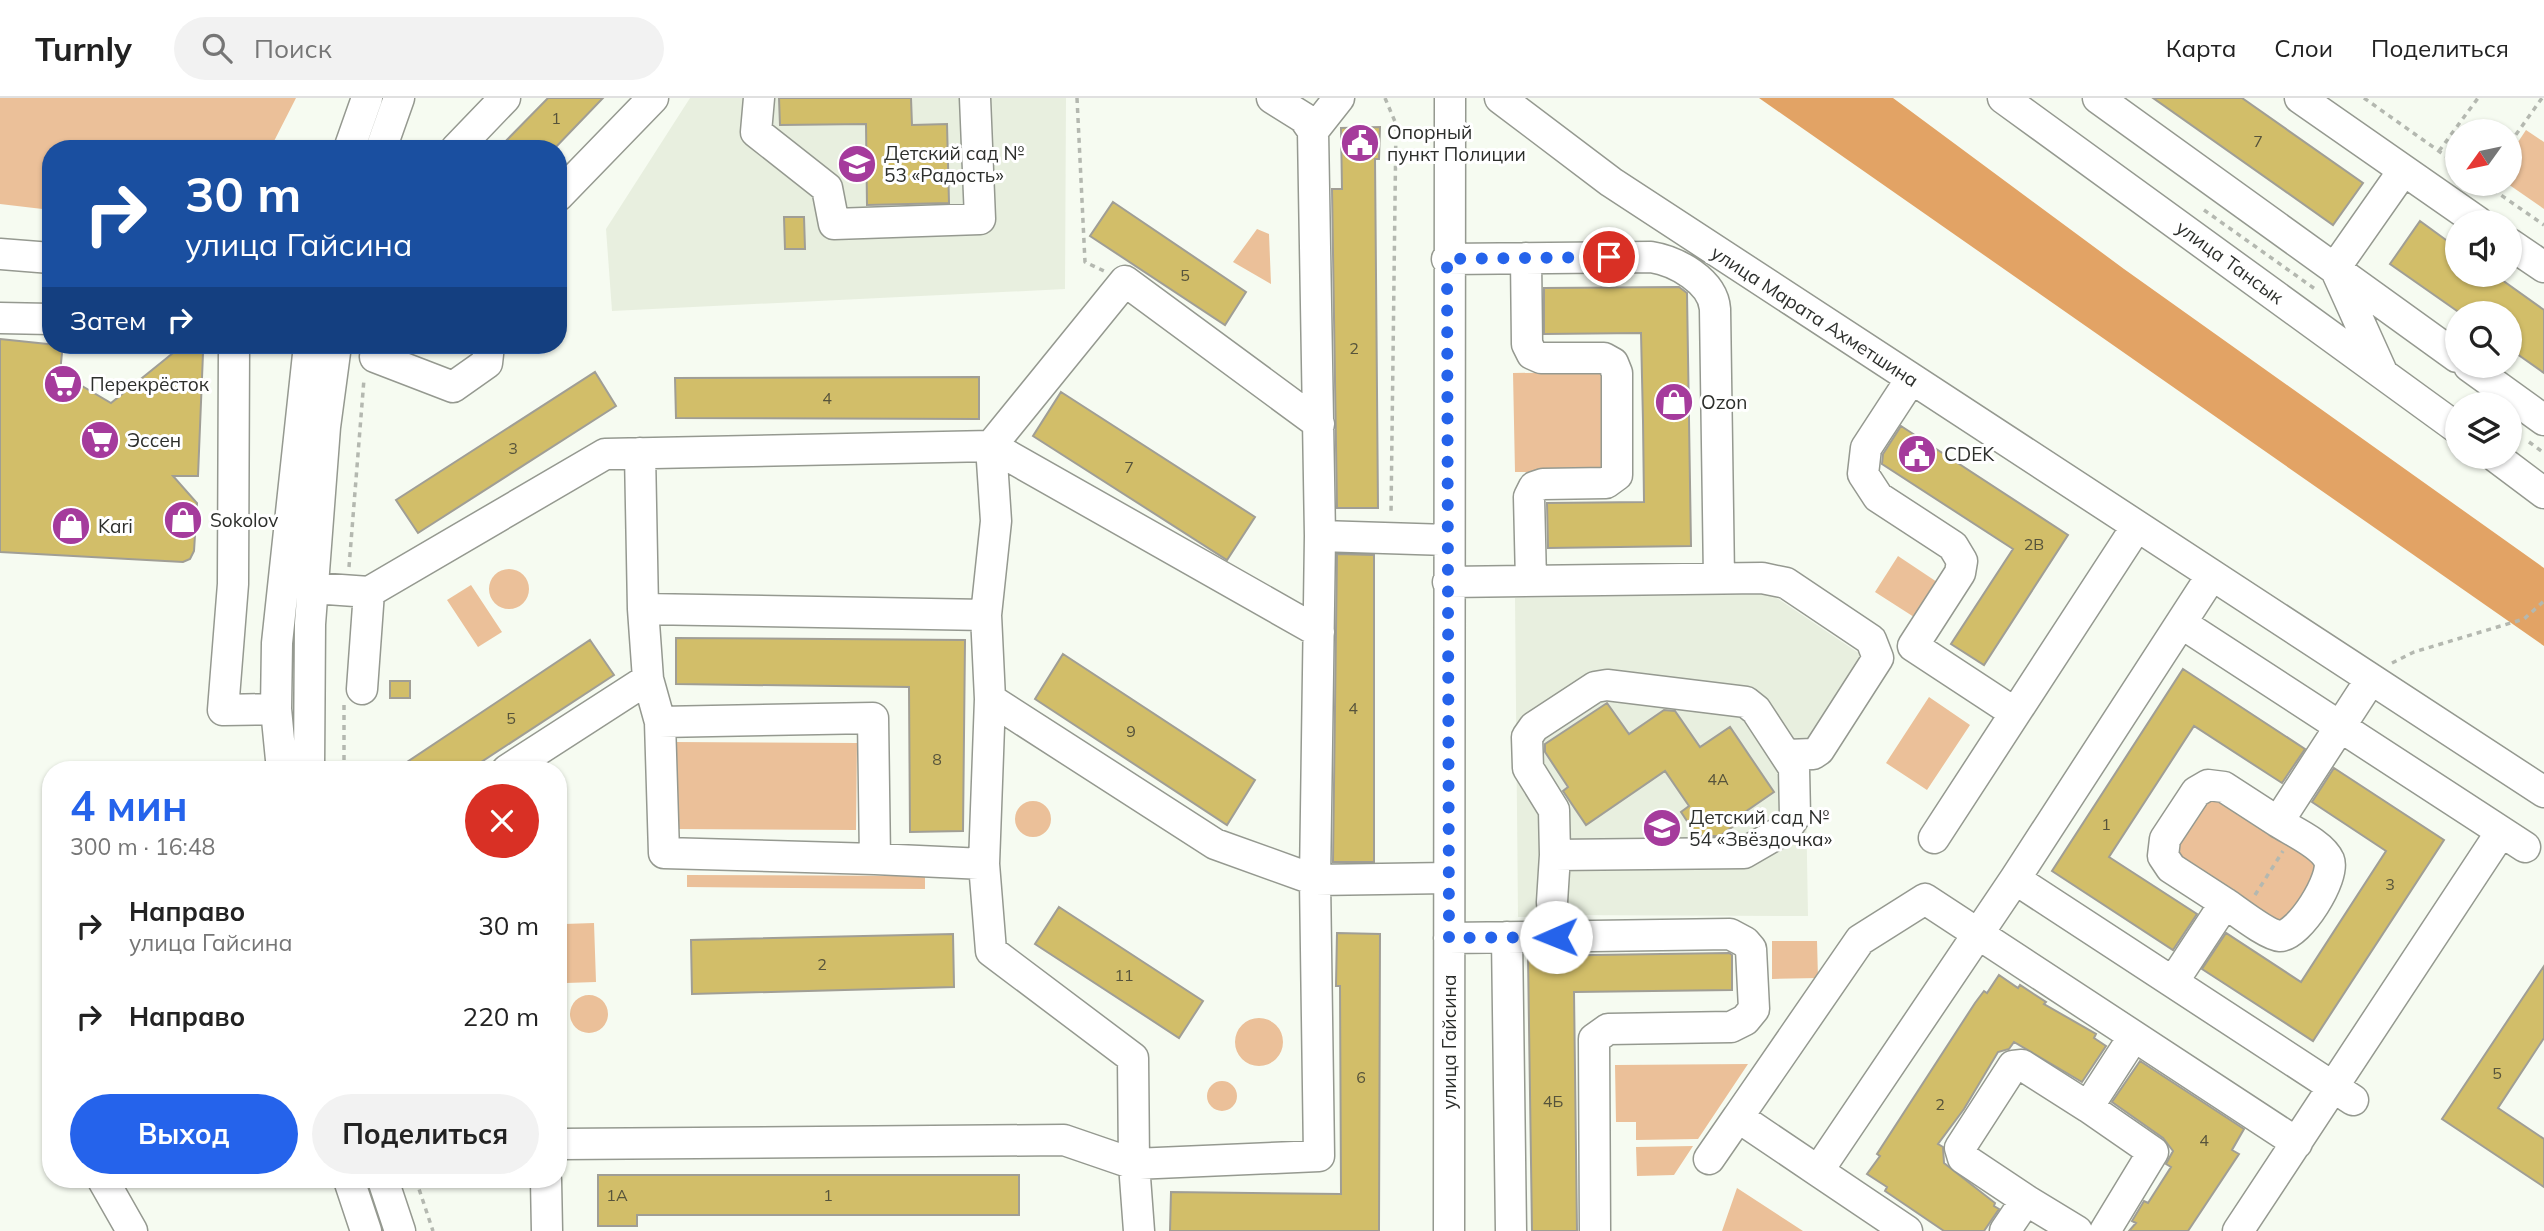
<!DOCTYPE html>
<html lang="ru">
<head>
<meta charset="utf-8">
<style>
	:root { --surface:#fff; --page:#f2f2f2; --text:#222; --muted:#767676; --line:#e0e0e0; --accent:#2563eb }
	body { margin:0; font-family:Mulish,sans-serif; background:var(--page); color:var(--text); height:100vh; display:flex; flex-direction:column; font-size:26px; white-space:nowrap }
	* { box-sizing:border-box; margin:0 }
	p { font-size:23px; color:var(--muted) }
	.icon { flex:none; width:38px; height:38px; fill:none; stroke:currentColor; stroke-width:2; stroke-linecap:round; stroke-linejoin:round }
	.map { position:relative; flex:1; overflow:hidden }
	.panel { position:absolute; left:42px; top:663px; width:525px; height:427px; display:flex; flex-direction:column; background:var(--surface); border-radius:28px; box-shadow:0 2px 5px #0004 }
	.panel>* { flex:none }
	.top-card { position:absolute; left:42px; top:42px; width:525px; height:214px; border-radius:28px; box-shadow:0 2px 5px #0004; background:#1a4fa0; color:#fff; overflow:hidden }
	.needle { width:46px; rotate:237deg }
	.fabs { position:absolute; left:2445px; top:21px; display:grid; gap:14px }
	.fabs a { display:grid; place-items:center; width:77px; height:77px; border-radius:50%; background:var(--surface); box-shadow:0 2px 5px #0004; font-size:35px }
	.pin { position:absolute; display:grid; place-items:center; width:60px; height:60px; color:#fff; margin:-30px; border:4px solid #fff; border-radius:50%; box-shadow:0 2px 7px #0007 }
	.me { position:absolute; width:77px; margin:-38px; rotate:269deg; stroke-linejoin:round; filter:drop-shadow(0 0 5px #0008) }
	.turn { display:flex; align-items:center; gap:24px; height:147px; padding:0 28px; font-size:32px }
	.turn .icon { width:91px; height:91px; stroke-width:2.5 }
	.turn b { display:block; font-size:49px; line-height:60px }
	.then { display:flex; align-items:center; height:66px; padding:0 28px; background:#0003; gap:14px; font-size:26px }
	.round { display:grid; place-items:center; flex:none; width:74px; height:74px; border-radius:37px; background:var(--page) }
	.summary { display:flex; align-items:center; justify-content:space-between; height:119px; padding:0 28px }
	h1 { font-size:42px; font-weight:700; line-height:52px; color:var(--accent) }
	.primary-button { display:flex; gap:14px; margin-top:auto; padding:14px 28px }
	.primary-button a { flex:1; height:80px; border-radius:42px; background:var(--accent); color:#fff; font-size:28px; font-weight:700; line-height:80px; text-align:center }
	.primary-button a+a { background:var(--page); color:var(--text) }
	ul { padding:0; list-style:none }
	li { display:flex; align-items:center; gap:21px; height:91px; padding:0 28px }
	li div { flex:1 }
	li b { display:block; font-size:26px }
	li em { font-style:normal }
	header { display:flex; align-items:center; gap:42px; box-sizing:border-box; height:98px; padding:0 35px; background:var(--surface); border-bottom:2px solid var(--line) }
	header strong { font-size:33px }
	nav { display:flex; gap:38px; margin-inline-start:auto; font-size:24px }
	.search { width:490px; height:63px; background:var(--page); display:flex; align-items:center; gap:18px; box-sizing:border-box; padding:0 24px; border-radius:38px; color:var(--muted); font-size:26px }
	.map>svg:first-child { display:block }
</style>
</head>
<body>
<header>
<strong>Turnly</strong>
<div class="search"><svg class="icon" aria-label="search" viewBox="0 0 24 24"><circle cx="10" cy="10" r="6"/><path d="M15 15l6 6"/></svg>Поиск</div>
<nav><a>Карта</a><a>Слои</a><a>Поделиться</a></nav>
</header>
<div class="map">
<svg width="2544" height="1133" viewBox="0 0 2544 1133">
	<rect width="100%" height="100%" fill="#f6fbf1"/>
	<!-- built -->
	<path fill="#e8efdf" d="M690,0H1066L1065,191L612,213L606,131Z
		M1771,496L1863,558L1805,645L1808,818L1565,817L1546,804L1530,819H1518L1515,500Z"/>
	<!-- green -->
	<path fill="#ebc099" d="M0,0H296L270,51H51V112L0,106Z
		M2526,32L2544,44V111L2508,86L2510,56Z
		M1257,131L1269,136L1271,186L1233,164Z
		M1605,274L1607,373L1515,374L1513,275Z
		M1898,458L1937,484L1914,519L1875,494Z
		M489 491a20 20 0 1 1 40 0a20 20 0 1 1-40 0Z
		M471,487L502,534L478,549L447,502Z
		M1929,599L1970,627L1927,692L1886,665Z
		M673,644L857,645L856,732L673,731Z
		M2210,698L2312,758L2320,777L2283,827L2176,759L2175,738Z
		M1015 721a18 18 0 1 1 36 0a18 18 0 1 1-36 0Z
		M687,777L925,778V791L687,789Z
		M594,825L596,884L566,885L564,826Z
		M1772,843H1817L1818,880L1772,881Z
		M570 916a19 19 0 1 1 38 0a19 19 0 1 1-38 0Z
		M1235 944a24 24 0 1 1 48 0a24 24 0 1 1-48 0Z
		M1748,966L1698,1041L1636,1042V1024H1616L1615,967Z
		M1207 998a15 15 0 1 1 30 0a15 15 0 1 1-30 0Z
		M1693,1048L1674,1077L1637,1078L1636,1049Z
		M1737,1090L1803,1133H1722Z"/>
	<!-- forest -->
	<path fill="#e2a365" d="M1759,0H1893L2124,171L2544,470V548Z"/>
	<!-- building -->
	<path fill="#d2be69" stroke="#a09e95" stroke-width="2" d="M548,0H603L554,51H498Z
		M779,0H911L912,27L947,26L949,105L867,107L866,26L780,27Z
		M2153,0H2242L2363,85L2333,127Z
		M1380,29L1379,61H1375L1378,410H1337L1332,91H1342L1341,30Z
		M1113,104L1246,194L1225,227L1090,138Z
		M784,119H804L805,151H785Z
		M2420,123L2457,150V177H2495L2544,212V275L2510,251V215H2460L2390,166Z
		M1679,189L1687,195L1691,448L1548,450L1547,405L1644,404L1643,323L1641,235L1544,236V190Z
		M0,241L57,247L62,255L60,275L111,305L178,251H196L203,255L198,378H173L197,405L194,453L190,461L183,464L0,454Z
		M595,274L616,308L418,435L396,402Z
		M979,279V321L676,320L675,280Z
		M1061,294L1255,419L1227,462L1033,338Z
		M1901,328L2068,437L1984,567L1951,546L2013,451L1882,366L1883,356Z
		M1337,456L1374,457V764H1333Z
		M676,540L965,542L963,733L910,734L909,589L676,586Z
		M590,542L614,577L469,672H395Z
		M1063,556L1255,682L1227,727L1035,601Z
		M2183,571L2305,651L2282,685L2194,628L2109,759L2197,816L2173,852L2052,773Z
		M390,583H410V600H390Z
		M1607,605L1629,636L1664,612L1675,613L1700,649L1730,629L1774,694L1732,723L1735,727L1720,738H1697L1681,714L1689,708L1665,673L1586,727L1563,693L1568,689L1545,654V646Z
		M2334,670L2444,742L2313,943L2202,871L2226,835L2301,884L2386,753L2312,704Z
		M1059,809L1203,903L1179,940L1035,846Z
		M1337,835L1380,836L1379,1133H1170L1171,1094L1341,1096L1340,888H1336Z
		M953,836L954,889L692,896L691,842Z
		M1729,855L1732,857V892L1574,894L1577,1133H1532L1528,858Z
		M2544,868V940L2498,1010L2544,1041V1089L2442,1021Z
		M1999,877L2018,890L2020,887L2046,904L2044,906L2096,936L2094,940L2106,948L2082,984L2014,944L2009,951L1998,954L1964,1011L1938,1046L1943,1049L1944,1065L1995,1105L1994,1108L1999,1111L1984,1133H1944L1885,1093L1887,1089L1867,1076L1880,1058L1877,1056L1975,905L1984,893L1987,895Z
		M2140,963L2244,1031L2232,1052L2239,1056L2188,1133H2129L2136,1125L2132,1123L2144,1103L2148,1105L2171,1069L2166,1066L2173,1053L2163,1040L2112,1004Z
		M598,1077H1019V1117H637V1128H598Z"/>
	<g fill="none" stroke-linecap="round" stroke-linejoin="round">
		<!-- minor casing -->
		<g stroke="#959990" stroke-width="33">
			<path id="minor" d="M759,0L756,34L827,90L834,126L980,121L975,0
				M1500,0L1611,84L2544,694
				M2003,0L2457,330
				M2098,0L2457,259
				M2300,0L2478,124
				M1313,33L1339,0
				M349,51L367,0
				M381,51L399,0
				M456,51L505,0
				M558,98L653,0
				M2510,146L2544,169
				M0,156L51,160
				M1526,160L1527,246L1532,256L1541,260H1604L1613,265L1617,275V377L1606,385L1543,386L1534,389L1529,399L1531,483
				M1447,161L1651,159C1676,163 1713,183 1715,211L1719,480
				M0,220L51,221
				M234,247L233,486L223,612L276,611
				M377,247L375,259L453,289L487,265L489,247
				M2469,268L2544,322
				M2381,272L2335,170L2403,73
				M1911,281L1866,350L1863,376L1878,399L1953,448L1962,463L1960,475L1913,548L2015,615
				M1319,326L1125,183L991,348L1319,534
				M640,355L643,511L648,581
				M2496,359L2544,395
				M1320,438L1448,442
				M1448,484L1762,480L1786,485L1871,542L1878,560L1819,652L1813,656L1787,657
				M313,490L369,494
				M643,511L986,517
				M2181,525L2525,749
				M362,591L369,494L605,356L991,348L996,423L986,517L990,601L984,766L875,761L873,620L660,624L648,581L507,672
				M990,601L1215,746L1315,782L1448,780
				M660,624L664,755L875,761
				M282,672L276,611L277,545L309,247
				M309,672L310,526L325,329L336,247
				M1934,740L2137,428
				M1555,757L1554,712L1528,670L1527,639L1534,629L1595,589L1607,587L1746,604L1756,612L1794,670L1795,718L1787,730L1744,755L1555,757L1552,804L1555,839
				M984,766L991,853L1133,960L1134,1066L1139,1133
				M2015,781L2353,1002
				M2225,805C2237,813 2267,837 2280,838C2299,838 2336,779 2329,762C2322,746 2292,733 2278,724
				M1507,839L1511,1133
				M1449,840L1730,836L1745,844L1751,851L1754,911L1745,922L1731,929L1608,931L1594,941L1595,1133
				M2173,884L2225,805L2171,770L2163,758L2165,741L2196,694L2208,687L2224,689L2278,724L2371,581
				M2088,1009L2153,1054L2105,1133
				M558,1048L561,1046L1064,1042L1134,1066L1319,1058L1315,782L1320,438L1313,33L1304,20L1272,0
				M1709,1061L1738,1019
				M1818,1073L1738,1019L1860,842L1925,801L2297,1045
				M103,1082L132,1133
				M349,1082L366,1133
				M383,1082L400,1133
				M546,1082L547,1133
				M2026,1102L2077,1133
				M1449,1133L1450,0
				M1907,1133L1818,1073L2015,781L2212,477
				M2005,1133L2026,1102L1963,1060L1960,1050L2013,968L2022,967L2088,1009L2134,938
				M2238,1133L2501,734"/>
		</g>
		<!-- path -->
		<path stroke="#b4b8b0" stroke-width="3.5" stroke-dasharray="5 5" stroke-linecap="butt" d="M1077,0L1085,164L1104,173
			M1385,0L1396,26L1391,416
			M2364,0L2457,66
			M2510,45L2542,0
			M2439,53L2478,0
			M2485,86L2544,127
			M2474,94L2480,86
			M2204,112L2315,191
			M2529,344L2544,355
			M349,469L364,281
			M2392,565L2414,554L2524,521L2544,503
			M344,607V672
			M2255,797L2283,753
			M416,1082L433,1133"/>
		<!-- minor -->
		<use href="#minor" stroke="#fff" stroke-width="30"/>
	</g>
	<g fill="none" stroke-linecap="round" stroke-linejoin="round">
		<!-- route -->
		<path stroke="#2563eb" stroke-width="12" stroke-dasharray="0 21.6" d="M1556,839L1449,840L1447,161L1609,159"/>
	</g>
	<!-- icons -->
	<defs>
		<g id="civic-disc" transform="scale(2.0125)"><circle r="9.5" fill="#a53b9c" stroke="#fff"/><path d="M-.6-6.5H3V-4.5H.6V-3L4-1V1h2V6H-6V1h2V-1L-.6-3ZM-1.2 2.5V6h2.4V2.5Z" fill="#fff"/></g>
		<g id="school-disc" transform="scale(2.0125)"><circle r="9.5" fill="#a53b9c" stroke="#fff"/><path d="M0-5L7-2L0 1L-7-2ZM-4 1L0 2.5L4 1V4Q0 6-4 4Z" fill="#fff"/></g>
		<g id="supermarket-disc" transform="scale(2.0125)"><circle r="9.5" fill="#a53b9c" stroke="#fff"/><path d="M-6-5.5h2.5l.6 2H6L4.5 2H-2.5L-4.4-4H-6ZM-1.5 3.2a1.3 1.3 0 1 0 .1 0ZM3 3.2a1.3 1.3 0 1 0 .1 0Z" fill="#fff"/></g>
		<g id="shop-disc" transform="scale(2.0125)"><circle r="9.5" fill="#a53b9c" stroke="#fff"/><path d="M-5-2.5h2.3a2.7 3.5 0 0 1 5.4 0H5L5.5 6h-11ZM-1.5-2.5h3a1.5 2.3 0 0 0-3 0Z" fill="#fff"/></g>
	</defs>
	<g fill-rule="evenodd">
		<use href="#civic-disc" x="1360" y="45"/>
		<use href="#school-disc" x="857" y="66"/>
		<use href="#supermarket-disc" x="63" y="286"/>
		<use href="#shop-disc" x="1674" y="304"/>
		<use href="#supermarket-disc" x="100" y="342"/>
		<use href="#civic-disc" x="1917" y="356"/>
		<use href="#shop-disc" x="183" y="422"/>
		<use href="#shop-disc" x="71" y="428"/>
		<use href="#school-disc" x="1662" y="730"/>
	</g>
	<g text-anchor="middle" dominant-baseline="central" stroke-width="6" stroke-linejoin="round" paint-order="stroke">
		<!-- number labels -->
		<g font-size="16" fill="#56533b">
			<text x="556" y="20">1</text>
			<text x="2258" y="43">7</text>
			<text x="1185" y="177">5</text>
			<text x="1354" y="250">2</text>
			<text x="827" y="300">4</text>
			<text x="513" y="350">3</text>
			<text x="1129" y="369">7</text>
			<text x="2034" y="446">2В</text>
			<text x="1353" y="610">4</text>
			<text x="511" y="620">5</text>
			<text x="1131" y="633">9</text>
			<text x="937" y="661">8</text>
			<text x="1718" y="681">4А</text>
			<text x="2106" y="726">1</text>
			<text x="2390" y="786">3</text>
			<text x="822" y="866">2</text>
			<text x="1124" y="877">11</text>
			<text x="2497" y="975">5</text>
			<text x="1361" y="979">6</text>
			<text x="1553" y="1003">4Б</text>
			<text x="1940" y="1006">2</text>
			<text x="2204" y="1042">4</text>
			<text x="617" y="1097">1А</text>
			<text x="828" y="1097">1</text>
		</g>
		<!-- poi labels -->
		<g font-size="19" fill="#2d2f2c" stroke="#fff" text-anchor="start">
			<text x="1387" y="34">Опорный<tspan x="1387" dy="22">пункт Полиции</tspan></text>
			<text x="884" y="55">Детский сад №<tspan x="884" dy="22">53 «Радость»</tspan></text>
			<text x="90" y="286">Перекрёсток</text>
			<text x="1701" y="304">Ozon</text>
			<text x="127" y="342">Эссен</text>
			<text x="1944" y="356">CDEK</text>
			<text x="210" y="422">Sokolov</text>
			<text x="98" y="428">Kari</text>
			<text x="1689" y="719">Детский сад №<tspan x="1689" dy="22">54 «Звёздочка»</tspan></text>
		</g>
		<!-- street labels -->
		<g font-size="19" fill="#2d2f2c" stroke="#fff">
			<text transform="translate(2230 164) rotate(36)">улица Тансык</text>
			<text transform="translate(1815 218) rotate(33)">улица Марата Ахметшина</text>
			<text transform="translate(1449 944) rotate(-90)">улица Гайсина</text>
		</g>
	</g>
</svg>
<div class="fabs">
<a><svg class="needle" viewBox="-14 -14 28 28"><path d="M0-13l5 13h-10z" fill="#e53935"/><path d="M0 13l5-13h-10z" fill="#767676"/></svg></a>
<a><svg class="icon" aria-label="sound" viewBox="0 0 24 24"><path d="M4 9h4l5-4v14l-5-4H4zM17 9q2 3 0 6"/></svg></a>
<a><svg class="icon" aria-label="search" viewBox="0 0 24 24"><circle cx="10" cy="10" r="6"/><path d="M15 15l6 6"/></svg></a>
<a><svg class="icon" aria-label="layers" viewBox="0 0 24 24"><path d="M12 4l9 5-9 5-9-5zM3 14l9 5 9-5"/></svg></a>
</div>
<div class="pin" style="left:1609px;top:159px;background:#d93025"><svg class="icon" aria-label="arrive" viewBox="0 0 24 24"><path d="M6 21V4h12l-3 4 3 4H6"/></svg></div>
<svg class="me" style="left:1556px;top:839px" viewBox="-20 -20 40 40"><circle r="19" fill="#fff"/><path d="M0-13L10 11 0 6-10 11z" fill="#2563eb"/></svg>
<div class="top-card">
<div class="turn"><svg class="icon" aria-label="right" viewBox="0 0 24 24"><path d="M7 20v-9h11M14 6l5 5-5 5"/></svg><div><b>30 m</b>улица Гайсина</div></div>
<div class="then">Затем<svg class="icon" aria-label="right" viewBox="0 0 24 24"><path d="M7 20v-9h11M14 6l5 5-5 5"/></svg></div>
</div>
<section class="panel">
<div class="summary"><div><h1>4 мин</h1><p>300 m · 16:48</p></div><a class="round" style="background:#d93025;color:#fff"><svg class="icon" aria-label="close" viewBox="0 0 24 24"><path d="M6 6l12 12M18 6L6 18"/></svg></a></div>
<ul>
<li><svg class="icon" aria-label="right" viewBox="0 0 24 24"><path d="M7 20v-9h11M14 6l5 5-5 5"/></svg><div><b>Направо</b><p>улица Гайсина</p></div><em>30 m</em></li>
<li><svg class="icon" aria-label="right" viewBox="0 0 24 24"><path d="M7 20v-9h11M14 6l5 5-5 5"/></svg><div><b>Направо</b></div><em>220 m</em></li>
</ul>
<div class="primary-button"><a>Выход</a><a>Поделиться</a></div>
</section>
</div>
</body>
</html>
